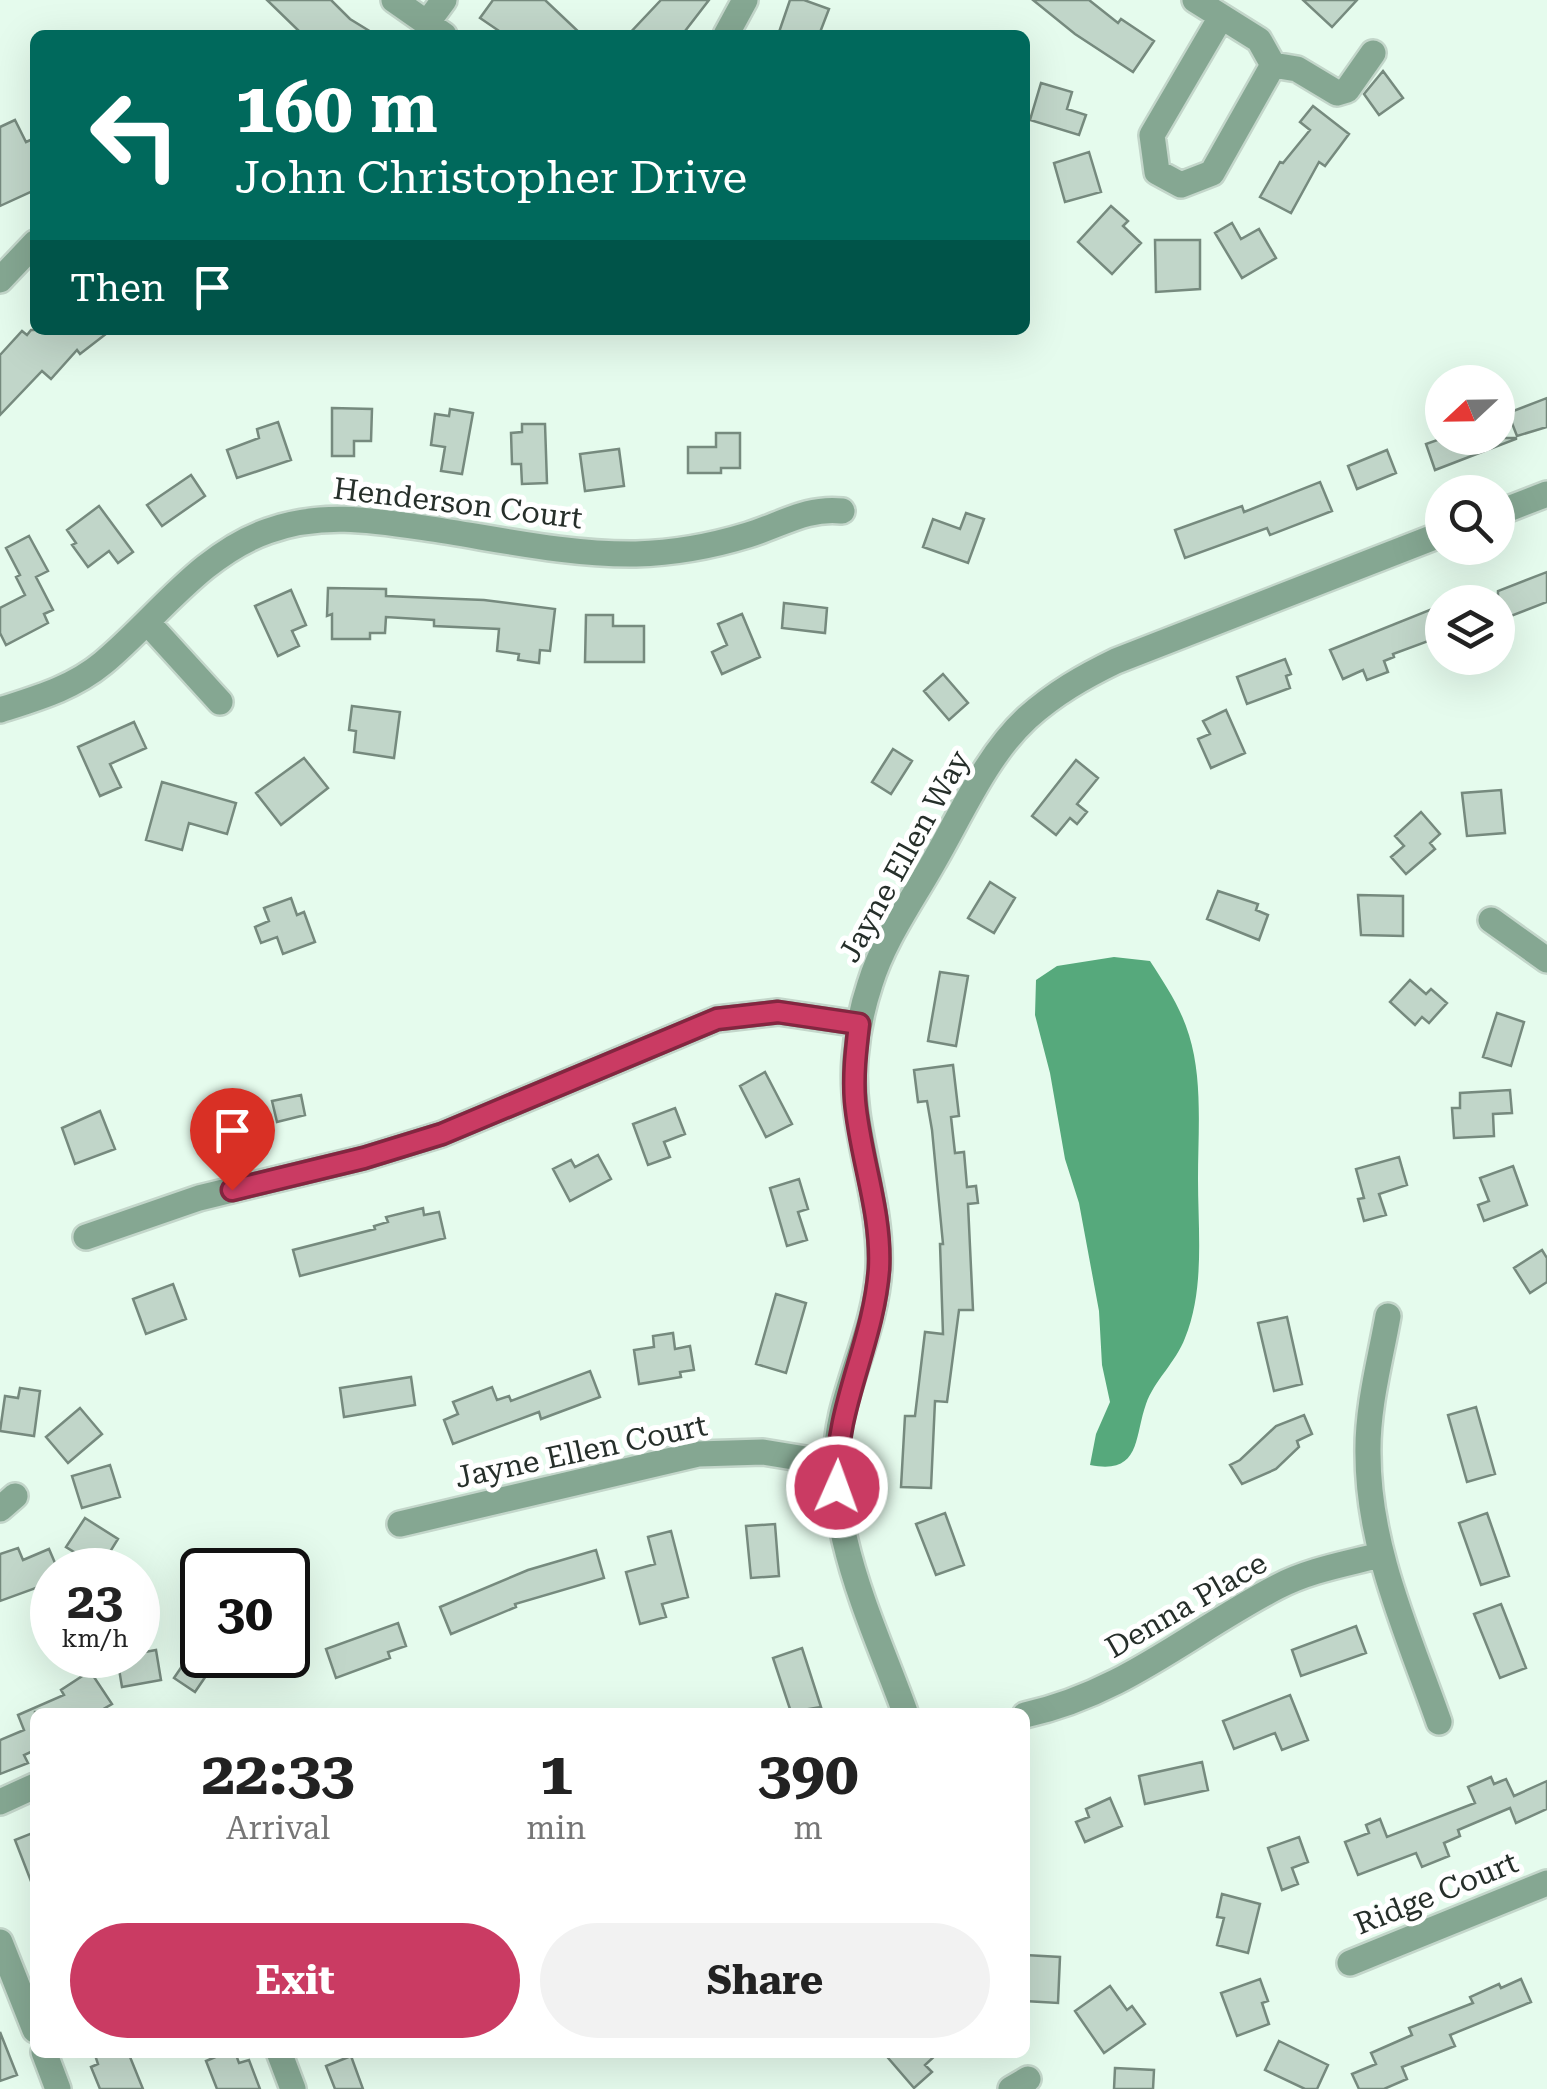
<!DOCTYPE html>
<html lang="en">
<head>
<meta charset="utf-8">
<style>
	:root { --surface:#fff; --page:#f2f2f2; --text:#222; --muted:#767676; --accent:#ca3b63 }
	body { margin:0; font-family:"Roboto Serif",serif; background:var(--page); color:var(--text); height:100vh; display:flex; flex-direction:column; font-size:38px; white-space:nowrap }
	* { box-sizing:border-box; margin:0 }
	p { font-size:32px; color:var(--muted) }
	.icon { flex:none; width:55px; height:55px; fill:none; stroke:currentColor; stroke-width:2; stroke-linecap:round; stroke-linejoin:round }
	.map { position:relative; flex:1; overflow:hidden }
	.drawer { position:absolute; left:30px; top:1708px; width:1000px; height:350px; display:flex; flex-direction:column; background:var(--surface); border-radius:15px; box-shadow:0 10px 40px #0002 }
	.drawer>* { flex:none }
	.guide { position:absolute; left:30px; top:30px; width:1000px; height:305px; border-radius:15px; box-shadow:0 10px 40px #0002; background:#00695c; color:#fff; overflow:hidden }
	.needle { width:65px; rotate:248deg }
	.buttons { position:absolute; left:1425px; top:365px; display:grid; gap:20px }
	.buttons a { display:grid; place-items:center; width:90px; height:90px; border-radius:50%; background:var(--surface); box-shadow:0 10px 40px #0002; font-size:50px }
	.speed { position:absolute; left:30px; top:1548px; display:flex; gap:20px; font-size:50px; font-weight:700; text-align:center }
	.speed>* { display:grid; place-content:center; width:130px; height:130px; border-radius:50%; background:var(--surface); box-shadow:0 10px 40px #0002; line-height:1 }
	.speed small { font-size:25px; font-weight:400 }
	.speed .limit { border:5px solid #111; border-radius:15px; background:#fff; color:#111 }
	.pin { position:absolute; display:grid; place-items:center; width:85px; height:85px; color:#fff; margin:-102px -42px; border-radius:50% 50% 50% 0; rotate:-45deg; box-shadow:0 0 10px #0007 }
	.pin .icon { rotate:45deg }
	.me { position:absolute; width:110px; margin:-55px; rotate:2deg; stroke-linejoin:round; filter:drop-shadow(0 0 8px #0008) }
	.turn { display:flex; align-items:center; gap:35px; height:210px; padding:0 40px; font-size:45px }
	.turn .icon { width:130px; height:130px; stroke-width:2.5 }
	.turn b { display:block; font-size:70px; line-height:85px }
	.then { display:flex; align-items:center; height:95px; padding:0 40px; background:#0003; gap:20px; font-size:38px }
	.eta { display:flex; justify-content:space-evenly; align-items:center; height:170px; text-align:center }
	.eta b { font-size:60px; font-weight:700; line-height:70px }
	.primary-button { display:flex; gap:20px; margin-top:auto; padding:20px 40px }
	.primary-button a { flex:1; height:115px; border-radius:60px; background:var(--accent); color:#fff; font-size:40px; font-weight:700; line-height:115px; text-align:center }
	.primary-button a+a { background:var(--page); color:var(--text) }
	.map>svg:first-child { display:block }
</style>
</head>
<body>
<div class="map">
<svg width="1547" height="2089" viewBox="0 0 1547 2089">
	<rect width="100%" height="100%" fill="#e5fbed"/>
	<!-- water -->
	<path fill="#56a97c" d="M1114,957L1150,961C1165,984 1181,1008 1189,1035C1203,1080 1198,1132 1198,1179C1198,1231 1205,1289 1185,1338C1176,1362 1154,1381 1146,1404C1134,1438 1141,1475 1090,1465L1096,1434L1110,1402L1102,1365L1099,1311L1079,1203L1065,1159L1050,1073L1035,1015L1036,980L1057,966Z"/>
	<!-- building -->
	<path fill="#c1d6c9" stroke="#768a7e" stroke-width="2.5" d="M267,0H331L350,19L376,35H303Z
		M493,0H545L582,35H505L480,18Z
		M661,0H709L682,35H628Z
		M790,0H804L829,9L819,35H778Z
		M1033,0H1089L1118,23L1121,19L1154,41L1133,72L1075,34Z
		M1303,0H1357L1332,27Z
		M1383,71L1403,98L1379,115L1364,94Z
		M1041,83L1072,92L1067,109L1086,115L1079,135L1030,120Z
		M1313,106L1349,134L1325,166L1319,162L1291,213L1260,197L1280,162L1283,163L1310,130L1300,122Z
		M15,120L26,142L35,138V190L0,206V127Z
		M1089,152L1101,192L1065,202L1054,163Z
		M1111,206L1128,221L1123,226L1141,243L1112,274L1078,242Z
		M1232,223L1241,239L1259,229L1276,258L1242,278L1215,233Z
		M1155,240H1200V289L1156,292Z
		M31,330H111L80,354L77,350L51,379L42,371L0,415V355L22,331L27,335Z
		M1547,398V427L1517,436L1508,413Z
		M332,408L372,409L371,441H354V456H332Z
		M450,409L473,413L462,474L441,471L445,447L431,445L435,414L449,416Z
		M278,422L291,460L237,478L227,450L259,438L257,429Z
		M522,424H545L547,483L522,484L521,464H512L511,433L522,432Z
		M716,433H740V468H721V473H688V447H716Z
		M1443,438H1516V439L1435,470L1426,444Z
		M619,449L624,486L585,491L580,454Z
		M1387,450L1396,473L1357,489L1348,466Z
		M191,475L205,496L162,526L147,505Z
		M1320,482L1332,511L1270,535L1267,528L1185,558L1175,530L1242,506L1244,512Z
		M99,506L133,552L118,563L109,551L88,567L72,545L76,543L67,530Z
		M966,513L984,519L968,563L923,547L933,519L960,529Z
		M29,536L48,571L36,577L53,610L44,614L48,623L6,645L0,633V608L25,595L16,577L20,575L6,548Z
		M1547,572V602L1498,621V591Z
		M328,588L386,589V596L484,600L555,609L550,651L540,650L539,663L518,660L519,654L497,651L499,629L434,626V620L386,617L385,633H370V639H332V614L327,616Z
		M291,590L306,625L292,631L299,646L278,656L255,606Z
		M784,603L827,608L825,633L782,628Z
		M1442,605V636L1393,654L1394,657L1384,661L1388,672L1367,680L1363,670L1343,679L1330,650Z
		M742,614L760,657L722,674L712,652L727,645L718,624Z
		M586,615H613V626H644V662H585Z
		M1285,659L1291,674L1286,676L1290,688L1247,704L1237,677Z
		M943,674L968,703L949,720L924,691Z
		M352,706L400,712L394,758L354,752L356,731L349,730Z
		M1226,710L1245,753L1211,768L1198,739L1210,734L1203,721Z
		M134,722L146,748L110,764L121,787L100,796L78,747Z
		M893,749L912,761L891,794L872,782Z
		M304,758L328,788L281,825L256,793Z
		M1076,760L1098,778L1077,804L1087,812L1077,824L1070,818L1056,835L1032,816Z
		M162,782L236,803L227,834L189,823L182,850L146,840Z
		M1501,790L1505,833L1467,836L1462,793Z
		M1421,812L1440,834L1430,843L1435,849L1406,874L1391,857L1404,846L1395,836Z
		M990,882L1015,898L994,933L968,918Z
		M1218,891L1258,904L1256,910L1268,915L1259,940L1207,919Z
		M1358,895L1403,896V936L1361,935Z
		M291,898L297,915L304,912L315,942L283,954L277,937L261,943L255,927L269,921L264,908Z
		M940,972L968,976L956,1046L928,1041Z
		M1410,980L1426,994L1431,989L1447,1003L1429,1023L1422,1017L1415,1025L1390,1002Z
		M1497,1013L1524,1022L1511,1066L1483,1057Z
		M953,1065L959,1116L951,1117L955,1153L964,1152L967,1187L976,1186L978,1203L968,1204L973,1310H959L947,1402L935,1401L931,1488L901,1487L905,1416H915L925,1332L943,1334L940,1244H943L932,1130L927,1101L918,1102L914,1070Z
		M765,1072L792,1124L766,1137L740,1086Z
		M1510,1090L1512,1113L1493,1114L1494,1136L1454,1138L1452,1108H1460V1093Z
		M301,1095L305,1115L277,1122L272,1101Z
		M675,1108L685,1134L664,1142L670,1157L648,1165L633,1124Z
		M100,1111L115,1149L75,1164L62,1128Z
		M598,1155L611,1179L570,1201L553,1169L571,1160L575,1167Z
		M1399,1157L1407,1185L1379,1194L1386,1215L1364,1221L1358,1199L1364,1198L1356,1169Z
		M1513,1166L1527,1205L1484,1221L1478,1205L1489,1201L1480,1178Z
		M799,1179L808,1209L798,1212L807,1240L787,1246L770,1188Z
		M423,1208L424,1215L439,1212L445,1238L300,1276L293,1250L375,1229L374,1226L388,1222L386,1217Z
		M1542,1250L1547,1258V1282L1530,1293L1514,1268Z
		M173,1284L186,1319L146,1334L133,1299Z
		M776,1294L806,1303L786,1373L756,1364Z
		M1287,1317L1302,1384L1274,1391L1258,1323Z
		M673,1333L675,1349L690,1346L694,1370L680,1372L681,1377L639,1384L634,1350L654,1347L653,1336Z
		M590,1371L600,1397L541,1419L539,1412L453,1444L444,1420L458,1414L453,1402L492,1387L497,1400L509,1396L511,1401Z
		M411,1377L415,1405L344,1417L340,1388Z
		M20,1388L40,1391L34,1436L0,1431L5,1396L18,1398Z
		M1476,1407L1495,1474L1467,1482L1448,1415Z
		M80,1408L102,1434L68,1463L46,1437Z
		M1304,1415L1312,1434L1297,1441L1299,1447L1276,1469L1242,1484L1230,1465L1240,1460L1276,1426Z
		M110,1465L120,1497L82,1508L72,1476Z
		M945,1513L964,1565L936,1575L916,1524Z
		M1487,1513L1509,1576L1481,1585L1459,1523Z
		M85,1518L118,1539L100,1568L66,1547Z
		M775,1524L779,1576L751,1578L746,1526Z
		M671,1531L688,1597L662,1604L666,1617L640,1624L626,1572L655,1564L648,1537Z
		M18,1548L23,1560L49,1549L58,1570H52V1613L41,1586L0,1601V1554Z
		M596,1550L604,1578L515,1604L516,1607L451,1634L440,1607L528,1570Z
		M1501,1604L1526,1668L1500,1678L1474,1614Z
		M398,1623L406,1646L388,1652L390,1658L336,1678L326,1649Z
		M1356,1626L1366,1653L1301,1676L1292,1650Z
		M802,1648L821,1707L791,1712L773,1658Z
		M156,1650L161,1680L122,1687L117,1657Z
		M191,1653L212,1667L195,1692L174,1678Z
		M90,1671L112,1704L98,1712H35V1755L33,1751L24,1755L28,1763L0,1774V1740L24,1730L18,1715L64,1695L61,1690Z
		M1290,1695L1308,1740L1282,1750L1275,1733L1234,1749L1223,1721Z
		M1202,1762L1208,1790L1145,1804L1139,1776Z
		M1491,1777L1494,1784L1506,1779L1514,1796L1547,1781V1809L1516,1823L1510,1808L1458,1830L1460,1836L1444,1843L1449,1856L1422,1867L1416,1853L1358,1875L1345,1842L1369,1833L1366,1825L1380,1819L1387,1837L1475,1803L1468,1787Z
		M1110,1798L1122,1826L1085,1842L1076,1822L1089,1817L1086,1809Z
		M35,1832V1889H34L15,1840Z
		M1299,1837L1308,1862L1292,1868L1298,1884L1282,1890L1268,1848Z
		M1222,1894L1260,1904L1248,1953L1217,1945L1224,1918L1217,1917Z
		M1025,1955L1060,1957L1058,2003L1025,2001Z
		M1260,1979L1268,2001L1262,2003L1269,2024L1237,2036L1221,1993Z
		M1521,1979L1531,2002L1450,2035L1455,2046L1402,2067L1407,2079L1384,2089H1359L1352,2074L1376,2064L1371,2053L1412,2035L1409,2028L1473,2003L1470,1997L1499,1984L1501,1988Z
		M1110,1986L1127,2010L1132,2006L1145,2024L1104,2053L1075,2011Z
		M0,2032L17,2075L0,2081Z
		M1279,2041L1328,2065L1317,2089H1305L1265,2070Z
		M94,2052H128L143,2089H100L91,2067L98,2064Z
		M227,2052H235L239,2063L249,2060L260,2089H217L206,2061Z
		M883,2052H939L925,2065L932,2072L914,2088Z
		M351,2056L363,2089H335L326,2066Z
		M1115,2068L1154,2070L1153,2089H1114Z"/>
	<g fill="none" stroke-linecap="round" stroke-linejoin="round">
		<!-- minor casing -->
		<g stroke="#c3d6ca" stroke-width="30">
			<path id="minor" d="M394,0L444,35
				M1195,0L1259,40L1273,65L1297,69L1337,93L1347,90L1373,53
				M1221,17L1152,135L1157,172L1181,185L1212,173L1273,65
				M427,23L444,0
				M726,35L745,0
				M0,280L35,243
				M1498,513L1547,494
				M147,622L220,702
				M0,710C37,698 73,688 103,663C156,619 201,554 268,531C321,512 371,520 425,528C494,538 566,555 636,554C674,553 712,546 748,535C781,525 807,507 842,511
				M1491,920L1547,960
				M86,1237L199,1198L364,1158L442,1134L717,1019L778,1012L859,1024
				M1388,1316C1380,1361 1367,1408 1368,1454C1368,1548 1408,1634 1439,1722
				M0,1509L15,1496
				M400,1524L698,1454L763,1452L836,1464
				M905,1712C871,1618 818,1517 842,1414C854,1364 876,1320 879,1268C882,1196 849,1129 855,1058C857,1033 862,1008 870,984C883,941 911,902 933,863C961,815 986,756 1027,718C1055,693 1083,677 1116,661L1442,534
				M1025,1715C1125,1693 1190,1632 1277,1587C1309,1570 1346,1564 1380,1555
				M0,1802L35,1786
				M0,1942L35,2030
				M1350,1963L1547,1883
				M44,2052L58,2089
				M279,2052L293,2089
				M1011,2089L1028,2079"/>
		</g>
		<!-- minor -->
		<use href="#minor" stroke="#85a792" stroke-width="25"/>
	</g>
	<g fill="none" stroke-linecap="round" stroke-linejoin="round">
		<!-- route casing -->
		<g stroke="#832640" stroke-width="25">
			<path id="route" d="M232,1190L364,1158L442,1134L717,1019L778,1012L859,1024C856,1050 853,1075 855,1101C860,1158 882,1211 879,1269C873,1347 834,1407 837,1487"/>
		</g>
		<!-- route -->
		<use href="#route" stroke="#ca3b63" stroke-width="18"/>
	</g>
	<g text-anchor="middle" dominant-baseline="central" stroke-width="10" stroke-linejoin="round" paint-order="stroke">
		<!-- street labels -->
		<g font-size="30" fill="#262f2a" stroke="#fff">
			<text transform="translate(458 503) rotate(7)">Henderson Court</text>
			<text transform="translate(904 856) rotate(-61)">Jayne Ellen Way</text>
			<text transform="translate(581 1451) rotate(-12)">Jayne Ellen Court</text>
			<text transform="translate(1186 1605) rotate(-30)">Denna Place</text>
			<text transform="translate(1436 1893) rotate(-22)">Ridge Court</text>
		</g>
	</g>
</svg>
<div class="buttons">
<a><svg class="needle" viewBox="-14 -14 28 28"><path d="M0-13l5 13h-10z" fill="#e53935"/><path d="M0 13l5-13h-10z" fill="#767676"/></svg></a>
<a><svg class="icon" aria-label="search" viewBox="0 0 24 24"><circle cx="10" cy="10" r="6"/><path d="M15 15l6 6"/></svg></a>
<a><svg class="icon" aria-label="layers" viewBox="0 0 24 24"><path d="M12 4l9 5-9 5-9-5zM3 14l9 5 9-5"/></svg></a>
</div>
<div class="speed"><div>23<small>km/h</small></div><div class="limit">30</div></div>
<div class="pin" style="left:232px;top:1190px;background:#d93025"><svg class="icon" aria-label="arrive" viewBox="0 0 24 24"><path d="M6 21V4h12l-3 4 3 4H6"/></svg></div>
<svg class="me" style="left:837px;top:1487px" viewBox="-20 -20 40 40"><circle r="17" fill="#ca3b63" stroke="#fff" stroke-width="3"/><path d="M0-11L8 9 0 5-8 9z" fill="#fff"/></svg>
<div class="guide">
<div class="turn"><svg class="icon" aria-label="left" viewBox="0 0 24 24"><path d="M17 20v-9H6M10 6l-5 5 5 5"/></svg><div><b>160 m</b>John Christopher Drive</div></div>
<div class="then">Then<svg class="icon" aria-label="arrive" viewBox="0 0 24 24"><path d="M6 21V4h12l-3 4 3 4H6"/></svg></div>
</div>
<section class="drawer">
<div class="eta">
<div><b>22:33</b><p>Arrival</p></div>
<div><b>1</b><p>min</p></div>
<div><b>390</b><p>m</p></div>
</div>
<div class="primary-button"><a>Exit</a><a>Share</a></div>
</section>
</div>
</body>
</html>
